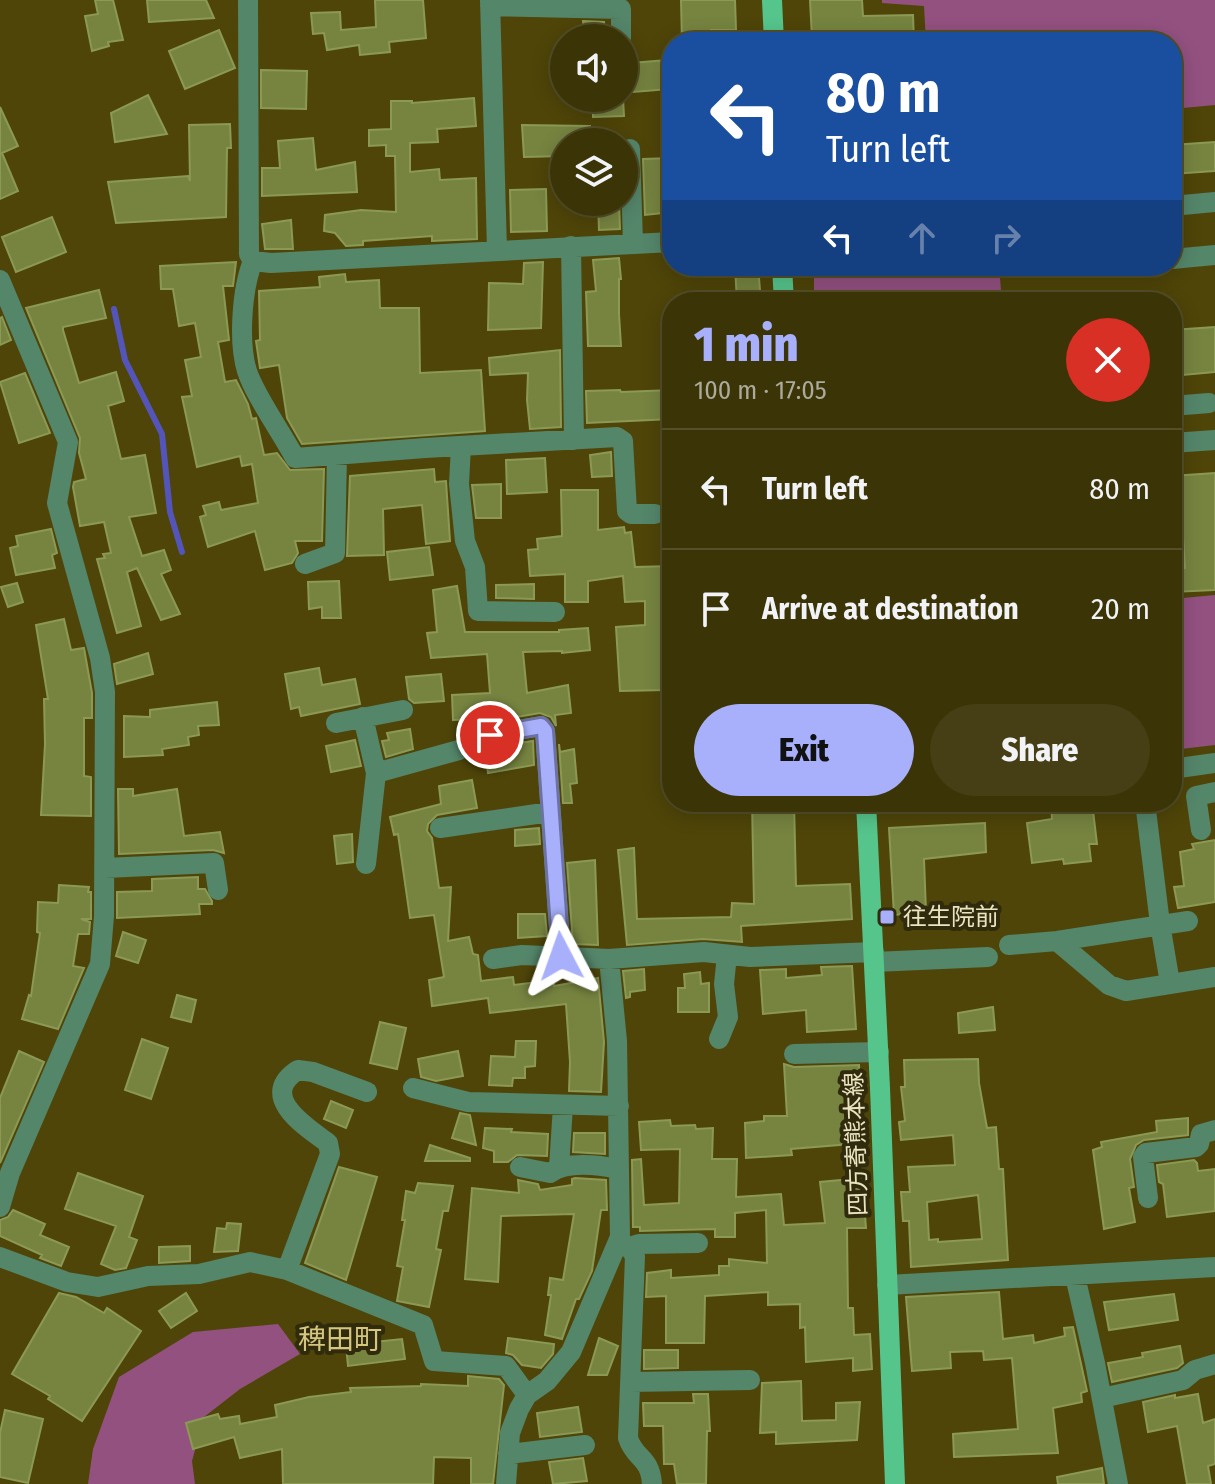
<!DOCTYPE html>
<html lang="en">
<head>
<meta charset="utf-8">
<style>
	:root { --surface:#3b3407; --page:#463f15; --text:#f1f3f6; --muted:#acaa9b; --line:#544f28; --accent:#a8b0fc }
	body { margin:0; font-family:"Fira Sans Condensed","Noto Sans JP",sans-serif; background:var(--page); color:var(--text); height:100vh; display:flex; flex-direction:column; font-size:30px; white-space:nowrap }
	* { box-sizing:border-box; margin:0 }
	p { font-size:26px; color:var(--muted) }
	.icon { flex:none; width:44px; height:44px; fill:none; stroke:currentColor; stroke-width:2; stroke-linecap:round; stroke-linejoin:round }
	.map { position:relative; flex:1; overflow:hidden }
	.side { position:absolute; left:662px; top:292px; width:520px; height:520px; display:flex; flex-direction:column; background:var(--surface); border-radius:32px; box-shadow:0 4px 20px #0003,0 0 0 2px var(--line) }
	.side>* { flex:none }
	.hud { position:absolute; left:662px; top:32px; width:520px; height:244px; border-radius:32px; box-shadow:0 4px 20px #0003,0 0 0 2px var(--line); background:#1a4fa0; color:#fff; overflow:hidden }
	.fabs { position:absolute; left:550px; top:24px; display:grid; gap:16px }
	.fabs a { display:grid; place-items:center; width:88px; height:88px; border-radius:50%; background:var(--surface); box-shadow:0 4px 20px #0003,0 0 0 2px var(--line); font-size:40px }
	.pin { position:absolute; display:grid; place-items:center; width:68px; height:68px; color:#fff; margin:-34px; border:4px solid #fff; border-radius:50%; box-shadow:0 2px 8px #0007 }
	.me { position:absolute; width:88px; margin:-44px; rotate:356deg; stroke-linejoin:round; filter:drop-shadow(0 0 6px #0008) }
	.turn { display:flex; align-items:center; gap:28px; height:168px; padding:0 32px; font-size:36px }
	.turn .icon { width:104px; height:104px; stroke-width:2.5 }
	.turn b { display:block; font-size:56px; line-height:68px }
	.lanes { display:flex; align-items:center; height:76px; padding:0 32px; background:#0003; justify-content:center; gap:40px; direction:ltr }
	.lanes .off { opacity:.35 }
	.round { display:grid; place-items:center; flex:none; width:84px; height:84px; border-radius:42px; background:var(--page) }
	.summary { display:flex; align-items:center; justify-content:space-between; height:136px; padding:0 32px }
	h1 { font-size:48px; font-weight:800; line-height:60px; color:var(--accent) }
	.action { display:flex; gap:16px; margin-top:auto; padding:16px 32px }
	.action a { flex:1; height:92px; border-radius:48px; background:var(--accent); color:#111; font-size:32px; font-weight:800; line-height:92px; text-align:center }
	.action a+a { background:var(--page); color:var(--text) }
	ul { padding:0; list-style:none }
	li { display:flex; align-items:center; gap:24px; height:120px; padding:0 32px; border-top:2px solid var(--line) }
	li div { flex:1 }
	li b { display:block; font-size:30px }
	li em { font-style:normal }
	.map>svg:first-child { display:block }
</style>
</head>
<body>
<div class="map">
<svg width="1215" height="1484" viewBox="0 0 1215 1484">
	<rect width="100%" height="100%" fill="#4f4509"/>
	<!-- green -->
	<path fill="#935180" d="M882,0H1215V105L1172,109V42H926L924,6L882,3Z
		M819,266H999L1002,302H814V273Z
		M1215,595V745L1172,750V599Z
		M278,1324L300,1354L240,1389L204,1417L192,1461L195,1484H88L93,1449L119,1377L193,1332Z"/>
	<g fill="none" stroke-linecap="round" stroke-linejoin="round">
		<!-- stream -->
		<path stroke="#5455ba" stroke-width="6" d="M114,309L125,360L162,434L170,512L182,552"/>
	</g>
	<!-- building -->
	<path fill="#768440" stroke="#8b9955" stroke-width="2" fill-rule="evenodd" d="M95,0H113L123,40L108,42L109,46L92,51L85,16L98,14Z
		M147,0H206L214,18L149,22Z
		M375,0H423L426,38L389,42L390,52L360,55L359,45L327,50L324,33L313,34L311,13L340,12L341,30L376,27Z
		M681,0H735L736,30H711V42H682Z
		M810,0H862L863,16L913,15L914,42H887V34L812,38Z
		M583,21L604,22L605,38H585Z
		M219,30L235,68L185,89L169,51Z
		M667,60L669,89L633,92L631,63Z
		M261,70L307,71L306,109L261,108Z
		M148,95L167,134L115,142L111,113Z
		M474,98L476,126L437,129L438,142L410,143V172L439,169L440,180L476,178L477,239L432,241V236L363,241V245L346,246L335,233L324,231L325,215L361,210L396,212L395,156H386V145L369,146V130L391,129V101H412V103Z
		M593,98H623L624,116L593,117Z
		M0,107L18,146L2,153L18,191L0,199Z
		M230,124L231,148H227L226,217L116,223L108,182L188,176L190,181L189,125Z
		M522,125L590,126V142H564V156L524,157Z
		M313,138L316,170L355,162L357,192L262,196V168H280L278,141Z
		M1215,142V171L1172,174V145Z
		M672,158V212L645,215L643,159Z
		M546,189L547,231L511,232L510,190Z
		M598,202H619L620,229L599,230Z
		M52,217L66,252L16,272L2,237Z
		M291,220L293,249H265L262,224Z
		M619,258L621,279H619V314L621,346H588L586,292L596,291L593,260Z
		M236,262L233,286H223L229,340L218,342L225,382L236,380L248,404L252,419L256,418L264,455L277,453L290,470L324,469L322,541H295L298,553L292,563L265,570L255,531L208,547L200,517L206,515L203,506L219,502L221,510L258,503L252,464L242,466L240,456L197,467L182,397L192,396L185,360L201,357L195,323L179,326L173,289H161L160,266Z
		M543,262L541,328L488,330L489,283L523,284L524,263Z
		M735,266H758L761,302H737Z
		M345,274L346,282L379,280L380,308H419L420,373L481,370L485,431L302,444L287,418L279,365L260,368L256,341L260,340L259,291L320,287L319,277Z
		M99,290L106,318L63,327V330L79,383L116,372L124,401L108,406L121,459L145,455L156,513L129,517L142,556L164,550L171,570L161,574L180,614L161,620L137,568L127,572L141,626L117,633L97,559L105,558L103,554L111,553L104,522L80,526L73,487L74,482L86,479L79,453L80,438L26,308Z
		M2,317L11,340L0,345V318Z
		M1215,327V372L1172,376V330Z
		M560,350L561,427L530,429L527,400L528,373L490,375L489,358Z
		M25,373L50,433L19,443L0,382Z
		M620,390L621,392L672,390V419L587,423L586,391Z
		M611,452L612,476L592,477L590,455Z
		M545,458L547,492L507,494L506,460Z
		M434,469L435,482L446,481L450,541L426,544L422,505L383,509L384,555L347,556L350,476Z
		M1215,473V590L1172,592V569L1185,568L1180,491L1173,492L1172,476Z
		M501,484V518H476L472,485Z
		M561,490H598V530L624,527L625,533L631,532L635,567L672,566V606L662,607L666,690L620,691L616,627L645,625V601L625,602L623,576L588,581V602H565V574L530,576L528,550L538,549L537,539L562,536Z
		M51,529L57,553L52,555L55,568L16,575L10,548L18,546L16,536Z
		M429,547L433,575L390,580L387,552Z
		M339,581L341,618H322V607L309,609L308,582Z
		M17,583L23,602L8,607L1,587Z
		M534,584V599L496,598V585Z
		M457,586L465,632H559V630L588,628L590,650L562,653V651L523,652L527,693L568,685L571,713L555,715L556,726L551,717L540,713L511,718L453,720L452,695L490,693L487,654L431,658L427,633L437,632L433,590Z
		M64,619L71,650L84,648L92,693V718H84V776L91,777V816L41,815L45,744L44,699H48L36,625Z
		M148,653L153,674L117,684L114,664Z
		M319,668L322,685L355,679L360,704L301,716L299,707L291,709L285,674Z
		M441,674L444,701L414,703L409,699L406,677Z
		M217,702L219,725L198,726L199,735L188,737L189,745L162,749L163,755L124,757V716L150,717V710Z
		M410,729L413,749L386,757L382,741L389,740L387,733Z
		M355,740L361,766L331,772L326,746Z
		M533,741L534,765L488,773L485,752L494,747Z
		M559,744L560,752L574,749L577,783L570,784L572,803H563Z
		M472,780L477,808L437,815L428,824L427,831L432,838L439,888L451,887L448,941L469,937L473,954L478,955L481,981L513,977L514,985L553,980L554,986L598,978L604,1042L601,1092L569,1091L570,1062L566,1004L490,1013L488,998L432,1006L429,980L444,977L434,915L410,918L398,834L394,835L390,817L441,804L439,786Z
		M118,789H133V796L177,789L184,836L220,832L224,853L213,850L119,854Z
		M752,802H794L796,886L850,884L852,919L741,926L742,942L703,939L627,945L618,850L634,848L637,919L731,917L732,903L754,904Z
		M1051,802H1092L1097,844H1089L1091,861L1064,864L1063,859L1032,863L1027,823L1052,819Z
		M985,823L986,852L924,859L926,912L894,915L889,828Z
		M539,828L540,844L515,846V830Z
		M352,834L353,862L337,864L334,836Z
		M1215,840V902L1178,908L1174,887L1184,886L1180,852L1194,849L1192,844Z
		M595,860L598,945L573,944L567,863Z
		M198,877V889H205L212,901V904H199L200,914L117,918V892L152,891V879Z
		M59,885L89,887L88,892H91V919H81L90,922L89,934H78L73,966L84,968L58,1029L22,1019L29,995L31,996L40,933L37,932L38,902L58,903Z
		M518,914H545L547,936L518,938Z
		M123,932L146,940L138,963L116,956Z
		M852,966L856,1029L807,1032L806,1010L763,1014L760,970L786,969V978L822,975L821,967Z
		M644,969L645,990L630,992V997L626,998L623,971Z
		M700,972L701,984L709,983V1012H678V988H685L684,974Z
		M177,995L196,1000L191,1022L171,1017Z
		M993,1007L995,1030L959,1033L958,1013Z
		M380,1022L406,1028L397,1069L370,1063Z
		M142,1039L168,1048L151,1099L125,1090Z
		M516,1041H536L535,1066L525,1067V1078H513L512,1086L489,1085L491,1056L515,1057Z
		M19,1051L44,1062L0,1163V1098Z
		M458,1051L463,1076L436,1081L421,1077L418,1059Z
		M978,1059L979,1083L987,1128L996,1127L999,1169H1003L1008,1260L911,1267L909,1221H903L901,1192H910L908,1167L955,1165L953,1135L901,1140L899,1122L905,1121L901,1087H905L904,1060ZM978,1195L982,1239L938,1242V1239L929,1240L927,1202Z
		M784,1064L794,1067L859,1065L861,1108L850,1109L851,1144L791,1149L792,1155L746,1158L745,1123L764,1121V1116H787Z
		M331,1101L353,1110L346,1128L324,1119Z
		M460,1113L470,1115L476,1145L452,1138Z
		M1188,1118V1135L1144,1140L1136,1145L1130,1159L1134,1187L1129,1188L1135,1222L1104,1229L1093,1150L1102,1147L1101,1142L1157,1132L1156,1121Z
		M670,1120L671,1126L695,1125L696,1129L713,1128L712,1159H737L736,1197L781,1194L784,1225L825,1223L820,1182L862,1178L866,1228H847L848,1308H853L854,1335L870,1334L872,1369L853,1371V1358L806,1362L805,1327L800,1328V1304L768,1305V1292L705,1296L704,1343H666V1296L646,1297L647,1273L671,1270V1278L719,1275V1266H729V1259L767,1263L766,1210L735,1213V1237H715V1229L640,1231V1227H633L632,1160L641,1159L644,1205L679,1203L680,1149L641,1150L639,1122Z
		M485,1128L512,1129L511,1132L548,1134L547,1156L517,1155L508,1162H494V1151L483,1148Z
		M574,1133H605V1154L573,1152Z
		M430,1145L470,1158V1161H425Z
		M1194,1160L1197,1163L1198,1171L1215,1169V1211L1167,1217L1163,1184L1159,1182L1157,1165Z
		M339,1167L377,1177L346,1280L305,1263Z
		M78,1173L143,1196L129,1237L137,1240L126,1268L115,1270L101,1264L116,1226L65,1209Z
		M575,1178L606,1180L607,1210H601L592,1271L579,1299H576L562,1339L545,1335L551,1295H548L550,1278L563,1280L574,1214L501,1216L498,1282L465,1279L472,1188L519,1193L518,1180L538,1184L540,1190L572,1185V1179Z
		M418,1183L453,1186L448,1211H443L436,1249L441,1250L429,1307L397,1301L403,1267L397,1266L405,1220H402L406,1191L415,1193Z
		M13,1210L45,1224L40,1235L69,1247L61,1266L40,1258L42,1255L0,1236V1220L8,1217Z
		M227,1223L241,1224L238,1251L214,1252L217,1228L226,1229Z
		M190,1246V1261L159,1263V1247Z
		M999,1292L1003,1339L1033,1335L1034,1343L1065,1336L1064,1328L1073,1327L1087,1391L1081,1393L1082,1402L1053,1408L1058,1453L954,1457L953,1434L1018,1429L1012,1358L984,1360L983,1351L950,1352L951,1368L912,1371L906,1297Z
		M59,1293L76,1297L104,1313L107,1308L141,1331L82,1421L48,1399L50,1396L12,1374Z
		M186,1293L197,1311L171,1328L159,1311Z
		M1174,1294L1178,1320L1109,1330L1104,1302Z
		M508,1338L554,1344L553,1354L541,1368L522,1365L513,1355L506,1353Z
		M599,1338L618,1346L607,1375H588Z
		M402,1339L405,1359L348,1366L346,1345Z
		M1180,1346L1183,1363L1177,1368L1112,1382L1108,1363L1143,1357L1142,1353Z
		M644,1350H678V1368L644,1369Z
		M468,1376L499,1379L504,1385L493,1484H471V1458L434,1457L433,1484H283L282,1449L240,1458L234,1437L193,1449L186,1423L218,1414L220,1419L239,1416L240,1424L277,1417L275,1405L309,1397L351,1392L350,1388L421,1386V1384L468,1386Z
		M801,1381L802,1421L836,1420V1403L860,1402L857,1440L776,1444V1432L760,1433L762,1383Z
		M693,1394H708L710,1431H707L706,1484H677L674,1464H664L663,1426H644L643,1403H694Z
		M1198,1394L1203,1423L1215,1419V1464L1208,1466L1211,1484H1187L1177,1426L1148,1432L1143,1402L1175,1395V1398Z
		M578,1407L582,1432L540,1437L537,1413Z
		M5,1410L43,1419L28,1483L0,1477V1433Z
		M583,1458L587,1481L553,1484L549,1462Z
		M1102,1468L1104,1484H1058L1057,1477Z"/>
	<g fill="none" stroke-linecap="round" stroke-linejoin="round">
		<!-- minor -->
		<path stroke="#54866a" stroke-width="20" d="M248,0L249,254L253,261C242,288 238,342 247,371C255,396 282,433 295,458L425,448L617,437L623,441L627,511L631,514H655
			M490,0L497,250
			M490,6L621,9V38
			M630,149L633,243
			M1172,206L1215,202
			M571,246L574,440
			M1172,259L1215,255
			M253,261L271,263L672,242
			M0,280L68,442L57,503L100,658L105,692L104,916L100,964L10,1173L0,1207
			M1172,406L1209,403
			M1172,443L1215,440
			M461,446L459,484L465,541L475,567L478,611L555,612
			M305,564L335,553L337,455
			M363,717L376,773L366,864
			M336,723L403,710
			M1172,769L1215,763
			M376,773L459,750L490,735L541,726L545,731L561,956
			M1145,802L1160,924L1170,983
			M440,828L550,812
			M1201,830L1196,796L1215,792
			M105,868L214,863L218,890
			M1057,941L1109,985L1126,991L1215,977
			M1009,945L1057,941L1188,921
			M493,959L522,955L609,959L704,952L750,957L874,952
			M874,962L988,957
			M719,1039L728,1017L724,984L727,955
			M794,1054L879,1052
			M413,1088L468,1102L619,1106
			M520,1167L550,1173C567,1161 599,1165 619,1169
			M559,1167L563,1106
			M1148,1198L1143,1157L1146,1153L1196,1147L1199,1144L1201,1134L1215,1130
			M618,1246L629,1247L639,1244L698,1243
			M629,1247L635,1256L628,1438C635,1460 650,1456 652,1484
			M0,1257L67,1282L98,1287L148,1276L199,1274L250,1262L287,1270L423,1325L434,1361L506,1366L527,1395
			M287,1270L330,1154L328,1143C306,1127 257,1096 298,1070L313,1072L367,1092
			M1075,1276L1095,1363L1118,1484
			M887,1285L1215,1267
			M630,1382L750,1380
			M1102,1398L1183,1380L1195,1370L1215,1364
			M508,1454L585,1445
			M506,1484L510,1433L519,1409L527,1395L547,1381L571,1352L620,1237L617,1041L609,959"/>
		<!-- major -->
		<path stroke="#55c58c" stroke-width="20" d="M772,0L774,42
			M782,266L784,302
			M866,802L880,1088L895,1484"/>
	</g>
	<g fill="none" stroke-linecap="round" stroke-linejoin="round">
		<!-- route casing -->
		<g stroke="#6d72a4" stroke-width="20">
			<path id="route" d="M490,735L541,726L545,731L561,956"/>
		</g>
		<!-- route -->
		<use href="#route" stroke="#a8b0fc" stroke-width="14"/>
	</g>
	<!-- markers -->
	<rect fill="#a8b0fc" stroke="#312b0d" stroke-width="3" x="879" y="909" width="16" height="16" rx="4"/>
	<g text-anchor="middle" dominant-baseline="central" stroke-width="8" stroke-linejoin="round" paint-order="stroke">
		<!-- poi labels -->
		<g font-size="24" fill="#eae4c1" stroke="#312b0d" text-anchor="start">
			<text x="903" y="917">往生院前</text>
		</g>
		<!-- street labels -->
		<g font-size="24" fill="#eae4c1" stroke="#312b0d">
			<text transform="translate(856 1144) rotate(-92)">四方寄熊本線</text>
		</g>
		<!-- quarter labels -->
		<g font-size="28" fill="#d4c67e" stroke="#312b0d">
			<text x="340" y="1339">稗田町</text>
		</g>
	</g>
</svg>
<div class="fabs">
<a><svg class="icon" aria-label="sound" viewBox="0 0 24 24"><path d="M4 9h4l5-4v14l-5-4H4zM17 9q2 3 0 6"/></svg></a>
<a><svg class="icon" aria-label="layers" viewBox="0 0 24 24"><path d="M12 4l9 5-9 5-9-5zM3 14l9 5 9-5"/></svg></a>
</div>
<div class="pin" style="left:490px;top:735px;background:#d93025"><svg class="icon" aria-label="arrive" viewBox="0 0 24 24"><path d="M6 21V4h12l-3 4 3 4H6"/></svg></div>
<svg class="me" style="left:561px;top:956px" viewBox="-20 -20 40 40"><path d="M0-17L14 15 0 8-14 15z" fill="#a8b0fc" stroke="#fff" stroke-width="4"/></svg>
<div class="hud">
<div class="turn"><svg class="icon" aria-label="left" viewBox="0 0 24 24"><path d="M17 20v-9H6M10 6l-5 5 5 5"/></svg><div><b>80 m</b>Turn left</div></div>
<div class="lanes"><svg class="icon" aria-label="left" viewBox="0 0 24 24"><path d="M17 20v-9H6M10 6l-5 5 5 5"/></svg><svg class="icon off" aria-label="ahead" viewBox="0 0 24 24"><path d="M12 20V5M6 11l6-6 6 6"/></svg><svg class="icon off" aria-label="right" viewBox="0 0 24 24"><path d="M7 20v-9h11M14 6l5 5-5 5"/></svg></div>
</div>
<section class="side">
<div class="summary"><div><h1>1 min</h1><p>100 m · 17:05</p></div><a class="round" style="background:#d93025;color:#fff"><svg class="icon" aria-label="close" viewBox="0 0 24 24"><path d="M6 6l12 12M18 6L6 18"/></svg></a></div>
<ul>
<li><svg class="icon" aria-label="left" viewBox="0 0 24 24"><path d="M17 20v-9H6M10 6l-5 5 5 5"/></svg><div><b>Turn left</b></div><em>80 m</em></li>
<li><svg class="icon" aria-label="arrive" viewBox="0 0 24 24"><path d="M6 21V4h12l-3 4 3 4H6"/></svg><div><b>Arrive at destination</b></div><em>20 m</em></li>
</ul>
<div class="action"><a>Exit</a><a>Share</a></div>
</section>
</div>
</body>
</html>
